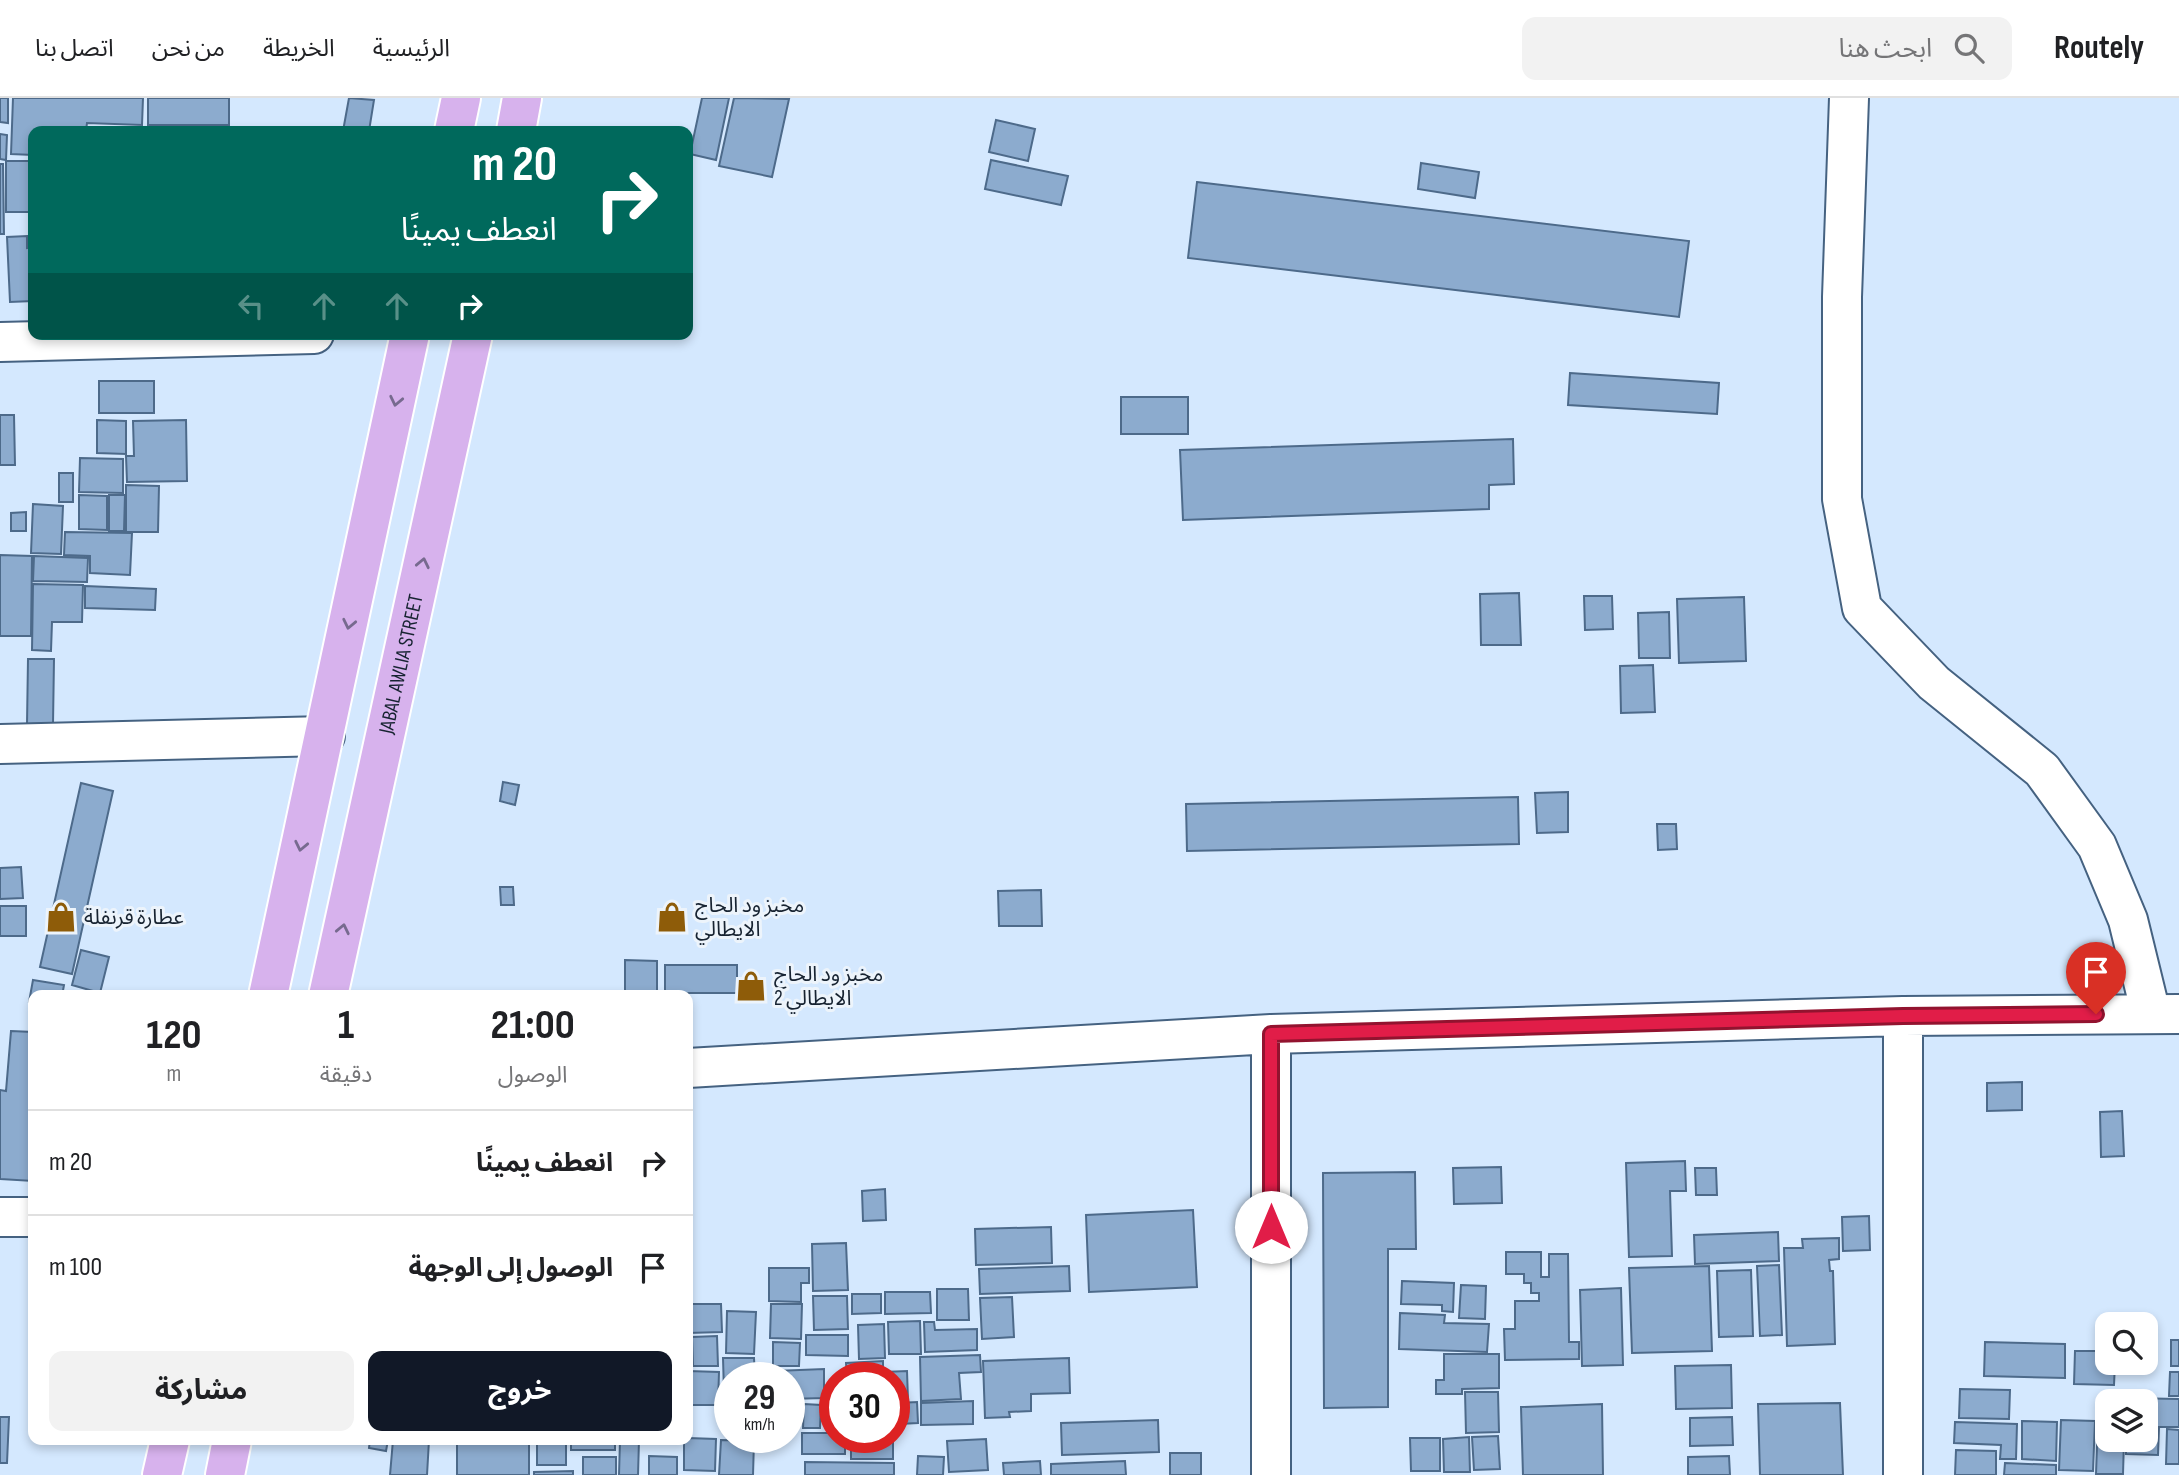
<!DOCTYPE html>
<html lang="ar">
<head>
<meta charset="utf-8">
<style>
	:root { --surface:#fff; --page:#f2f2f2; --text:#202124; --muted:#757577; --line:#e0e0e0; --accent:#111827 }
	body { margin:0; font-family:"Sofia Sans Condensed","Noto Sans Arabic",sans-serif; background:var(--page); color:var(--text); direction:rtl; height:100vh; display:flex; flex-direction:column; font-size:26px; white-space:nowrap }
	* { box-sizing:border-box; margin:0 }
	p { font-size:23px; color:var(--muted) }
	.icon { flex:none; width:38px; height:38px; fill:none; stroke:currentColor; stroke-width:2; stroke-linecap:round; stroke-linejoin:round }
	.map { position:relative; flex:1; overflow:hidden; direction:ltr }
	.side { position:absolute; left:28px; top:892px; width:665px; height:455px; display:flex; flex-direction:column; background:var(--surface); border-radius:14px; box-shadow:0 4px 10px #0003; direction:rtl }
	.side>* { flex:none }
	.guide { position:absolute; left:28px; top:28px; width:665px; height:214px; border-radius:14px; box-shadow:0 4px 10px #0003; direction:rtl; background:#00695c; color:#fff; overflow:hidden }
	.buttons { position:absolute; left:2095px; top:1214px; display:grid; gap:14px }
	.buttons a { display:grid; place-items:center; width:63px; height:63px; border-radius:14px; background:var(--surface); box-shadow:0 4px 10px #0003; font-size:35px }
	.speed { position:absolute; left:714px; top:1264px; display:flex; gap:14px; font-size:35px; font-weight:700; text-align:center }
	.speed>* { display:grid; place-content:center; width:91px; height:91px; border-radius:50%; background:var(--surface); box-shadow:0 4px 10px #0003; line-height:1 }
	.speed small { font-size:18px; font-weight:400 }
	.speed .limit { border:10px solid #d22; background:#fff; color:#111 }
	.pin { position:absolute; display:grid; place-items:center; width:60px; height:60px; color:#fff; margin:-72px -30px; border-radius:50% 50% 50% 0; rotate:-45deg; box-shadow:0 0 7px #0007 }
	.pin .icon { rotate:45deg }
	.me { position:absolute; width:77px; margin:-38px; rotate:0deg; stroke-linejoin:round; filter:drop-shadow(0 0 5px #0008) }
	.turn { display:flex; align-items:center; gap:24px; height:147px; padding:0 21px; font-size:32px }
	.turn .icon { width:91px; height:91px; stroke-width:2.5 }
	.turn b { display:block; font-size:49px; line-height:60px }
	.lanes { display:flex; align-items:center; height:66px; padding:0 21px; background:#0003; justify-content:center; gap:35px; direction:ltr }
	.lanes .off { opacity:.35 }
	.eta { display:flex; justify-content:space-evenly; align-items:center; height:119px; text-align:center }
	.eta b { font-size:42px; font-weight:700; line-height:49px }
	.button { display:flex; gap:14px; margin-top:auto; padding:14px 21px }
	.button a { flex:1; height:80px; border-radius:14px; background:var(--accent); color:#fff; font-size:28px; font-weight:700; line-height:80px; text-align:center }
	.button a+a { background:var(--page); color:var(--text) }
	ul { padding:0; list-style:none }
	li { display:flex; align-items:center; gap:21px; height:105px; padding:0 21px; border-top:2px solid var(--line) }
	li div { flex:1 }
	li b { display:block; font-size:26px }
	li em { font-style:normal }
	header { display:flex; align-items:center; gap:42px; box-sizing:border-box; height:98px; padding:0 35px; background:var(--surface); border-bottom:2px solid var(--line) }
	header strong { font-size:33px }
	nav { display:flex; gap:38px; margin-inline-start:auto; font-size:24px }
	.search { width:490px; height:63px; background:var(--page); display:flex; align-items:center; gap:18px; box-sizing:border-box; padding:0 24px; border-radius:14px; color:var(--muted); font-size:26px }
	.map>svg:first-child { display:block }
</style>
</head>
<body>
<header>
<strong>Routely</strong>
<div class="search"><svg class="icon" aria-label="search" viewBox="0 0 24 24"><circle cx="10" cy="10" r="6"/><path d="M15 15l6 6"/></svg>ابحث هنا</div>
<nav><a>الرئيسية</a><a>الخريطة</a><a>من نحن</a><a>اتصل بنا</a></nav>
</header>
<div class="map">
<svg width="2179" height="1377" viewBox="0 0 2179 1377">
	<rect width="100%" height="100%" fill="#d4e8fe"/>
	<!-- building -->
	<path fill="#8cabce" stroke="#4d6a8a" stroke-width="2" d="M0,0H8V25L0,24Z
		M13,0H143L142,27L87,25L86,33H33V57L11,56Z
		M148,0H229V27H148Z
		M349,0L374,2L369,33H343Z
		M702,0H729L716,62L690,56Z
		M734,0L789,1L772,79L719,68Z
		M996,22L1035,31L1028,63L989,54Z
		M0,36L7,37L6,62L0,61Z
		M991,62L1068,78L1061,107L985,91Z
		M6,63H33V114H6Z
		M1421,65L1479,74L1475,100L1418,91Z
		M0,66H3L4,136H0Z
		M1197,84L1689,143L1679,219L1188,160Z
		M27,138V150L33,149V203L10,204L7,139Z
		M1570,275L1719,285L1717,316L1568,307Z
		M99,283H154V315H99Z
		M1121,299H1188V336H1121Z
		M0,317H14L15,367H0Z
		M97,322L126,323V356L97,355Z
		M186,322L187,383L127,384L126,358H134L133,323Z
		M1513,341L1514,386L1489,387V411L1183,422L1180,352Z
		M80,360L123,361V395L79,394Z
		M59,375H73V404H59Z
		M126,387L159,388L158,434H126Z
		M79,397L107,398V432L79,431Z
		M109,397H125L124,433H109Z
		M33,406L63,408L61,456L31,455Z
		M26,414V433H11V415Z
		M65,434L132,435L130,477L90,475V458L64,457Z
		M0,457L32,458L31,538H0Z
		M34,458L88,460L87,484L33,483Z
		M33,486L83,487L82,524H52L51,553L32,552Z
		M85,488L156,491L155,512L85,510Z
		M1519,495L1521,547H1481L1480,496Z
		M1584,498H1612L1613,531L1585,532Z
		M1744,499L1746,563L1679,565L1677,501Z
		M1669,514L1670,560H1639L1638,515Z
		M28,561H54L53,626H27Z
		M1653,567L1655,614L1621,615L1620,568Z
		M503,684L519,687L515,707L500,703Z
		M81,685L113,693L72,876L40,869Z
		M1568,694V734L1537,735L1535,695Z
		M1518,699L1519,746L1187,753L1186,706Z
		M1657,726H1676L1677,751L1658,752Z
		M21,769L23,800L0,801V770Z
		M500,789H513L514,807H501Z
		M1041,792L1042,828H999L998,793Z
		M0,808H26V838H0Z
		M81,852L109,859L100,895L72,887Z
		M625,862L657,863V898H625Z
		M665,867H737V895H665Z
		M33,882L64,887L62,898H33V905L29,904Z
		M11,933L33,934V1083L0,1081V992L6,993Z
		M2022,984V1012L1987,1013V985Z
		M2122,1013L2124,1058L2101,1059L2100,1014Z
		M1685,1063L1686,1093H1670L1672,1158L1629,1159L1626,1065Z
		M1501,1069L1502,1105L1454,1106L1453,1070Z
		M1695,1070H1716L1717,1097H1696Z
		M1415,1074L1416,1151H1388V1309L1324,1310L1323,1075Z
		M885,1091L886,1122L863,1123L862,1093Z
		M1193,1112L1197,1189L1089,1194L1086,1117Z
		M1869,1118L1870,1152L1843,1153L1842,1119Z
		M1051,1129L1052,1165L976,1167L975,1131Z
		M1778,1134L1779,1163L1695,1166L1694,1137Z
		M1839,1140V1161L1829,1162L1830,1173H1833L1835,1246L1787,1248L1784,1150H1803L1802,1141Z
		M846,1145L848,1192L813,1193L812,1146Z
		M1506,1154H1541V1179H1549V1156H1568L1569,1244H1579V1261L1505,1262L1504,1231H1515V1203H1539V1195H1531V1185H1524V1176H1506Z
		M1779,1167L1782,1237L1760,1238L1757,1168Z
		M1069,1168L1070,1193L980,1196L979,1171Z
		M1709,1168L1712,1253L1632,1255L1629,1170Z
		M769,1170H809V1185H801V1204L769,1203Z
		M1751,1172L1753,1238L1719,1239L1717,1173Z
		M1402,1183L1454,1185L1453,1214L1442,1213V1207L1401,1206Z
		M1461,1187L1486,1188L1485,1221L1459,1220Z
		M1621,1190L1623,1267L1582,1268L1580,1192Z
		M937,1191H968L969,1222H937Z
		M885,1194H930L931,1215L885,1216Z
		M852,1196H881V1215L852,1216Z
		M813,1198H847L848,1231L814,1232Z
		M1012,1199L1014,1239L982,1241L980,1200Z
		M688,1206H721L722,1234L688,1235Z
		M771,1206H802L801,1241L770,1240Z
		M727,1213L756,1214L754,1256L726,1255Z
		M1400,1215L1445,1217L1444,1225L1489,1226L1487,1254L1399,1251Z
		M920,1223L921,1256H889L888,1224Z
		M924,1224H934L935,1232L977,1231V1252L925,1254Z
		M884,1226L885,1260L859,1261L858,1227Z
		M806,1237H848V1258L806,1257Z
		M717,1238L718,1268H693L692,1239Z
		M2171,1242H2179V1268H2171Z
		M773,1244L800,1245L799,1268H773Z
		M1985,1244L2065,1246V1280L1984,1278Z
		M2075,1253H2107V1265H2115L2114,1287L2074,1286Z
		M1444,1256H1499V1290L1462,1291V1296H1436V1282H1444Z
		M980,1257L981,1274L959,1275L961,1301L921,1303L920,1259Z
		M723,1260H754L755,1279H730V1294H724Z
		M1069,1260L1070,1295L1031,1296V1313L1009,1314L1010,1319L985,1320L983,1263Z
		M883,1263V1274L907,1273L908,1302H894V1279H847L846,1265Z
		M1731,1267L1732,1310L1676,1311L1675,1268Z
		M824,1271V1300L789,1301V1279H775V1273Z
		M688,1273L719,1274L718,1307H688Z
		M2170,1274H2179V1298H2169Z
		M1960,1291L2010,1292L2009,1321L1959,1320Z
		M1465,1294H1498L1499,1334L1466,1335Z
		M2127,1300L2179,1301V1329H2159L2158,1357L2126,1356V1342H2146V1304H2127Z
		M973,1303V1326L921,1327V1305Z
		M917,1304L918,1325L899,1326L898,1305Z
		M1840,1305L1843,1377H1760L1758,1306Z
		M804,1306L821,1307L820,1330H803Z
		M827,1306H835V1339H845V1356H802V1335H827Z
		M1602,1306L1603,1377H1523L1521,1309Z
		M0,1319H9L7,1365H0Z
		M1732,1319L1733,1347L1690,1348V1320Z
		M2098,1319L2107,1320V1342H2124L2123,1376H2096Z
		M1158,1322L1159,1354L1062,1357L1061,1325Z
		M2061,1322L2095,1323L2093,1373L2059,1372Z
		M2022,1323L2057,1324L2056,1363L2022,1361Z
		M1955,1324L2017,1326L2016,1361H2000L2001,1347L1954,1345Z
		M2167,1331L2179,1332V1366H2166Z
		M1498,1338L1500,1371L1474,1372L1472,1339Z
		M851,1339H893V1361H851Z
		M1469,1339L1470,1374H1444L1443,1341Z
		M688,1340L716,1341L715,1373L684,1372V1342H688Z
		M1410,1340H1440V1373H1411Z
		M986,1341L988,1372L949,1374L947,1343Z
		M370,1342H388L386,1353L369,1350Z
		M393,1342H429L427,1377H390Z
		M457,1342H529V1377H457Z
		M537,1342H566V1367H537Z
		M571,1342H615V1352H571Z
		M620,1342H639L638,1377H619Z
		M721,1342L754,1343L753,1377H719Z
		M1956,1352L1996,1353V1377H1955Z
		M1170,1355H1201V1377H1170Z
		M649,1358L677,1359V1377H649Z
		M918,1358L944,1359L943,1377H917Z
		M1729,1358L1730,1377H1688V1359Z
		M583,1359H616V1377H583Z
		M1040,1363L1041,1377H1004L1003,1365Z
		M1125,1363L1126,1377H1051V1366Z
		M805,1364L894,1365V1377H805Z
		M2005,1365L2056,1367V1377H2004Z
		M573,1373V1377H534V1374Z"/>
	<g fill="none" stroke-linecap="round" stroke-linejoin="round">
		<!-- street casing -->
		<g stroke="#456281" stroke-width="42">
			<path id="street" d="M1849,0L1842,199V401L1862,510L1934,585L2042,672L2097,748L2128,822L2151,916
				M0,244L314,236
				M0,646L325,638
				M1903,918V1377
				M688,970L1271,936L1903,918L2179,916
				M0,1119H33
				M1271,1377V936"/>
		</g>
		<!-- primary casing -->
		<g stroke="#fff" stroke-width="42">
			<g id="primary">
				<path d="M454,33L461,0"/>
				<path d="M516,33L522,0"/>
				<path d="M268,898L410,236"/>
				<path id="s1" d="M328,898L473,236"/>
				<path d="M162,1377L170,1342"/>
				<path d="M225,1377L232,1342"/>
			</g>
		</g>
		<!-- street -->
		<use href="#street" stroke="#fff" stroke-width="38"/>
		<!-- primary -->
		<use href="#primary" stroke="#d7b2ed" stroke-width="38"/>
	</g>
	<!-- one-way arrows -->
	<defs><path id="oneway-chevron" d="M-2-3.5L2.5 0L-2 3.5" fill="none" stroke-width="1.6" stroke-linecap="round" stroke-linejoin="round" transform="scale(1.75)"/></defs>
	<g stroke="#776a8f">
		<use href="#oneway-chevron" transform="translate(396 303) rotate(102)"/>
		<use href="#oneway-chevron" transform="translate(423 465) rotate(-78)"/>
		<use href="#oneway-chevron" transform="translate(349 526) rotate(102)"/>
		<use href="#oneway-chevron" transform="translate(301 748) rotate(102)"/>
		<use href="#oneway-chevron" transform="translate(343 831) rotate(-78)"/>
	</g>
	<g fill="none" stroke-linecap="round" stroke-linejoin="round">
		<!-- route casing -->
		<g stroke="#92132f" stroke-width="18">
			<path id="route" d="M1271,1129V936L1903,918L2096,916"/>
		</g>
		<!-- route -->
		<use href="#route" stroke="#e11d48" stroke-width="12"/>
	</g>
	<!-- icons -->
	<defs>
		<g id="shop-bare" transform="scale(2.415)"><path d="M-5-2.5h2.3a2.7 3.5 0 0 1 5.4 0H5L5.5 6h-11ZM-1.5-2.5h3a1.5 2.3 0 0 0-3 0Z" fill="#8e5c09" stroke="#edf4fb" stroke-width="2.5" paint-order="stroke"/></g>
	</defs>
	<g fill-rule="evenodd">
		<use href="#shop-bare" x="61" y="819"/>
		<use href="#shop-bare" x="672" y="819"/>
		<use href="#shop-bare" x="751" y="888"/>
	</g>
	<g text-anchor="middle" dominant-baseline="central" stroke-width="6" stroke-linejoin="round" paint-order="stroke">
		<!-- street labels -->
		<g font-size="21" fill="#172331" stroke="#edf4fb">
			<text stroke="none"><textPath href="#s1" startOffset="340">JABAL AWLIA STREET</textPath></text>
		</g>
		<!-- poi labels -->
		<g font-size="21" fill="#172331" stroke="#edf4fb" text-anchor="start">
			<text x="695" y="807">مخبز ود الحاج<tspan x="695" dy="24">الايطالي</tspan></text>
			<text x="84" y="819">عطارة قرنفلة</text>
			<text x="774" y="876">مخبز ود الحاج<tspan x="774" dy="24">الايطالي 2</tspan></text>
		</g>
	</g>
</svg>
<div class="buttons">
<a><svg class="icon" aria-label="search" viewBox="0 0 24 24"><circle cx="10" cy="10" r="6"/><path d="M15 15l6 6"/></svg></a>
<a><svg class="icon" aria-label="layers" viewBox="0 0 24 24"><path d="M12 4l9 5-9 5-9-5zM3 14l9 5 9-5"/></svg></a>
</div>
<div class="speed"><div>29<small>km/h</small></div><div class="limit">30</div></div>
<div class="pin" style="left:2096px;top:916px;background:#d93025"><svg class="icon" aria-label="arrive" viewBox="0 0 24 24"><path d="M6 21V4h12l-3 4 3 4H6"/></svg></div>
<svg class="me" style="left:1271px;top:1129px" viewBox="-20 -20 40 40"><circle r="19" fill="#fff"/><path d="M0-13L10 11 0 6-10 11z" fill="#e11d48"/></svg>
<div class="guide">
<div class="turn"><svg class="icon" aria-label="right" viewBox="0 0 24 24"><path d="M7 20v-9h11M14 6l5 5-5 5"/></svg><div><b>20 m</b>انعطف يمينًا</div></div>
<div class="lanes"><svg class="icon off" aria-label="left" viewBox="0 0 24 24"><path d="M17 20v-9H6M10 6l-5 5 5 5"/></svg><svg class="icon off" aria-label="ahead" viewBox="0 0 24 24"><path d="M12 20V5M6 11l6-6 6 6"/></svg><svg class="icon off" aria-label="ahead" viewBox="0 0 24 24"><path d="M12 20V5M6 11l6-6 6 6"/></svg><svg class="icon" aria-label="right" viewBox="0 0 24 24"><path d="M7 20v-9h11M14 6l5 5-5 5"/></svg></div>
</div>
<section class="side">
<div class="eta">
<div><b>21:00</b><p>الوصول</p></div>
<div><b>1</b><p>دقيقة</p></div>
<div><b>120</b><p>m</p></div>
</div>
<ul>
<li><svg class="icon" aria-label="right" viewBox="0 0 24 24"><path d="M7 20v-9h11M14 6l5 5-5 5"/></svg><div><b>انعطف يمينًا</b></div><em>20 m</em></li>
<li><svg class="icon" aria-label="arrive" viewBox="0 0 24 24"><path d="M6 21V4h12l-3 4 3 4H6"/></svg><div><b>الوصول إلى الوجهة</b></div><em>100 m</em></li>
</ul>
<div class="button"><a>خروج</a><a>مشاركة</a></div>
</section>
</div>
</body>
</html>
